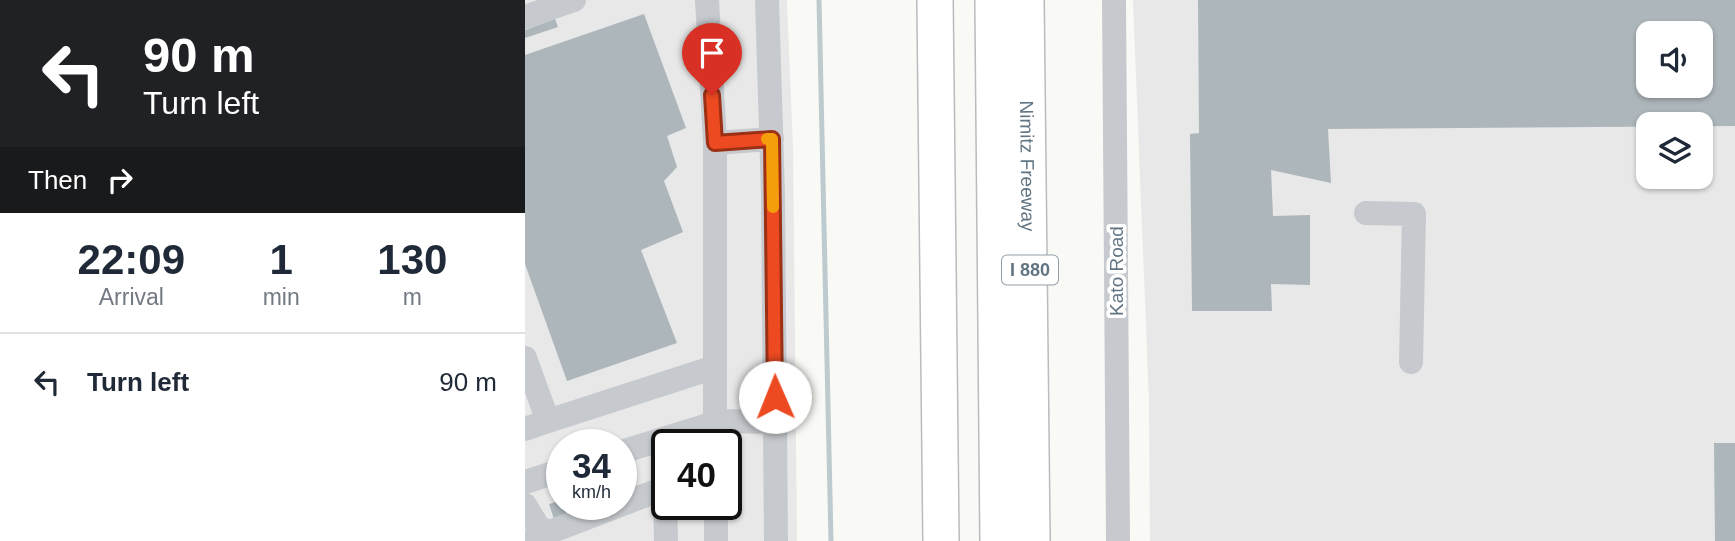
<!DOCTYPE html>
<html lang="en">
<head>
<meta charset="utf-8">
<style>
	:root { --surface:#fff; --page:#f2f2f3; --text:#1f2937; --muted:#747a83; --line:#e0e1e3 }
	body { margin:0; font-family:Helvetica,sans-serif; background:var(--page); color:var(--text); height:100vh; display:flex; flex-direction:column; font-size:26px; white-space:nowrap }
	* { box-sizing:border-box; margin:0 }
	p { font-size:23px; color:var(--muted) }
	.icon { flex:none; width:38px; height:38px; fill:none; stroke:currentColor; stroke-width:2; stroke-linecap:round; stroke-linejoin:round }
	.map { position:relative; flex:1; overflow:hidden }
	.sheet { display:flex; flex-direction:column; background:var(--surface); width:525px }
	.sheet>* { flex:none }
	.banner { background:#202124; color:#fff; overflow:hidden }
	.buttons { position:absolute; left:1111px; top:21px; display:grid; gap:14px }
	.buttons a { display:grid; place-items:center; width:77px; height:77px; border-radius:14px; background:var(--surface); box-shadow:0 2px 5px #0004; font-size:35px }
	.speed { position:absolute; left:21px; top:429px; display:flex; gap:14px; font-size:35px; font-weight:700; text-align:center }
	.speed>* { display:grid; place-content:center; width:91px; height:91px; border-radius:50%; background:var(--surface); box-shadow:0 2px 5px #0004; line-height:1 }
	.speed small { font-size:18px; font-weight:400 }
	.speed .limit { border:4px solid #111; border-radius:10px; background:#fff; color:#111 }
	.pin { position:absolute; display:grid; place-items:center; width:60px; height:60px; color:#fff; margin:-72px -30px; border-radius:50% 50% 50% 0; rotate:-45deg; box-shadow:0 0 7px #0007 }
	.pin .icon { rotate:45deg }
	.me { position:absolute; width:77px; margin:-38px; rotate:359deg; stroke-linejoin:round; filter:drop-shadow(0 0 5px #0008) }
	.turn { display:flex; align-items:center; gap:24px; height:147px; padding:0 28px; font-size:32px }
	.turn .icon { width:91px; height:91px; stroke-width:2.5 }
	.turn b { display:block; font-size:49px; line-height:60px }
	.then { display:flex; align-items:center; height:66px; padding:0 28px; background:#0003; gap:14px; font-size:26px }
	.eta { display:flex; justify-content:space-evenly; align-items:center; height:119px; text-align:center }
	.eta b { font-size:42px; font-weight:800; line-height:49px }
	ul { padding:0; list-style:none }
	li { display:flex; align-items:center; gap:21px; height:98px; padding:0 28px; border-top:2px solid var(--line) }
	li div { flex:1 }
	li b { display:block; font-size:26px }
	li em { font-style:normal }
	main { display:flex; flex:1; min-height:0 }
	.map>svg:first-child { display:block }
</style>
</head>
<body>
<main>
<section class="sheet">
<div class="banner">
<div class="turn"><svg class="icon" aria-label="left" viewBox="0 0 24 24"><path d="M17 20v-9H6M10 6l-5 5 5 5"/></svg><div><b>90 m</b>Turn left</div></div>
<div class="then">Then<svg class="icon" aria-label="right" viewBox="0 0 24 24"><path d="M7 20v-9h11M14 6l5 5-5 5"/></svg></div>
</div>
<div class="eta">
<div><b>22:09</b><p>Arrival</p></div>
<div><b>1</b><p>min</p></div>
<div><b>130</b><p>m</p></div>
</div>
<ul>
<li><svg class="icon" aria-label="left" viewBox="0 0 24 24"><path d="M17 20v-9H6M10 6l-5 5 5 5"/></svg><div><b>Turn left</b></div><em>90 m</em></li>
</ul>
</section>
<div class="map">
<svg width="1210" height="541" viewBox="0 0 1210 541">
	<rect width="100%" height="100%" fill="#f9f9f6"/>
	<!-- built -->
	<path fill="#e7e8e7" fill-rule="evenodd" d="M0,0H262L268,149L272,541H0ZM37,444H96V504H37ZM142,444H201V504H142Z
		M608,0H1210V541H625L624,401ZM1124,33H1176V86H1124ZM1124,124H1176V177H1124Z"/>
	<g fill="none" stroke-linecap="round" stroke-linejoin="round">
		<!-- stream -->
		<path stroke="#bdcace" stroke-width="5" d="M294,0L306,541"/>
	</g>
	<!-- building -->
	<path fill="#adb6bb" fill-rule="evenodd" d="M673,0H1210V126L803,129L806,183L746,170L748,216L785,215V285L746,284L747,311H667L665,134L674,133ZM1124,33H1176V86H1124Z
		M119,14L161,128L142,136L152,167L139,181L158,232L116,250L152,343L42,381L0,264V55Z
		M30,19L33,27L0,38V30Z
		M1189,443H1210V541H1190Z
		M37,500V504H46L50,518L31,525L24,504Z"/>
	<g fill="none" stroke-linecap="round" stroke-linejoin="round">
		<!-- highway casing -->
		<g stroke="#b8bcbf" stroke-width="38">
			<g id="highway">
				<path d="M410,0L416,541"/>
				<path d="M468,0L473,541"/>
				<path id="s1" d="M501,0L507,541"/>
			</g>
		</g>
		<!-- minor -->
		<path stroke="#c6cace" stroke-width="24" d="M182,0L190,143V423
			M242,0L248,195L251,541
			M589,0L593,541
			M0,17L49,0
			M190,143L247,139
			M841,213L889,214L886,362
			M0,358L23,421L190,367
			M0,429L23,421
			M96,452L196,421L250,422
			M0,482L37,470
			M140,488L141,541
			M191,504V541
			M0,505L14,528L10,541
			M14,528L25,532L142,487"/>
		<!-- highway -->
		<use href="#highway" stroke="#fff" stroke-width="35"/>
	</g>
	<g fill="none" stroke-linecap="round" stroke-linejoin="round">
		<!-- route casing -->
		<g stroke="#9b3015" stroke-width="18">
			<path id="route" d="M187,95L190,143L247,139L250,397"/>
		</g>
		<!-- route -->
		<use href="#route" stroke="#ee4a21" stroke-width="12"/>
		<!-- slow -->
		<path stroke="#f59e0b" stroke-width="12" d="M242,139H247L248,207"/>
	</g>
	<g text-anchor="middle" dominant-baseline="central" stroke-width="7" stroke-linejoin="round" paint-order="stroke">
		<!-- shield labels -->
		<rect fill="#fff" stroke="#919ea8" stroke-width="2" x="477" y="255.5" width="56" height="29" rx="5"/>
		<g font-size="18" font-weight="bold" fill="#627583">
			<text x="505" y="270">I 880</text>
		</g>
		<!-- street labels -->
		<g font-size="19" fill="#627583" stroke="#fff">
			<text stroke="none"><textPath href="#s1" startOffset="166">Nimitz Freeway</textPath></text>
			<text transform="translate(591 271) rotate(-90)">Kato Road</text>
		</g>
	</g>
</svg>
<div class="buttons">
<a><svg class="icon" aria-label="sound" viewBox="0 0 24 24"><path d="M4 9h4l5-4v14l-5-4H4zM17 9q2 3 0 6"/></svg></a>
<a><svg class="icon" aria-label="layers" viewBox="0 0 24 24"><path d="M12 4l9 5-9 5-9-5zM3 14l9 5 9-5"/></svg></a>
</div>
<div class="speed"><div>34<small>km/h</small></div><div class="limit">40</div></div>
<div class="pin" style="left:187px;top:95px;background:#d93025"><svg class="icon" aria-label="arrive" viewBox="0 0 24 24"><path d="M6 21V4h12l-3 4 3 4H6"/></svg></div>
<svg class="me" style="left:250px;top:397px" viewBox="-20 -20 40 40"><circle r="19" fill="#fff"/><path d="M0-13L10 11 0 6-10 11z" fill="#ee4a21"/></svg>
</div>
</main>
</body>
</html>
